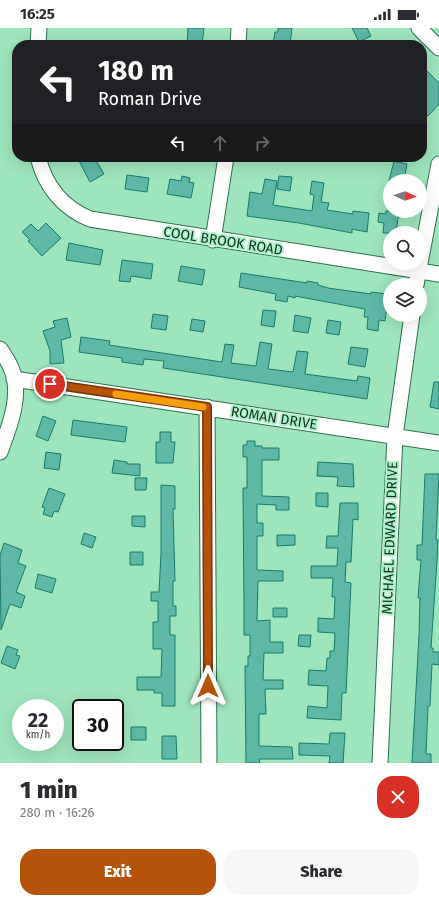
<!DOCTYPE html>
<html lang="en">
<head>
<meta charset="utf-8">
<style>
	:root { --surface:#fff; --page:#f7f7f7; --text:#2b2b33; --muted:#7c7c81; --accent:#b45309 }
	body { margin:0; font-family:"Fira Sans",sans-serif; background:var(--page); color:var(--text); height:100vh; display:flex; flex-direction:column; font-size:15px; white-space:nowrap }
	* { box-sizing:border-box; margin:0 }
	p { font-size:13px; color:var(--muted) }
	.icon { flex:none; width:22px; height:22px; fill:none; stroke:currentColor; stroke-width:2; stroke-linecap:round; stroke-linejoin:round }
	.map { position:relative; height:735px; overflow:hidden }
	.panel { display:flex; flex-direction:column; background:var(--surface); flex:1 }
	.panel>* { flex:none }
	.guide { position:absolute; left:12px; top:12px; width:415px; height:122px; border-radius:16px; box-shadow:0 4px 16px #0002; background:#202124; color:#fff; overflow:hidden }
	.needle { width:26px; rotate:93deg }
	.buttons { position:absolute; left:383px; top:146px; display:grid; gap:8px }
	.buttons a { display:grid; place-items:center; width:44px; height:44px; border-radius:50%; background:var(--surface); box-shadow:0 4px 16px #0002; font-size:20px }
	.speed { position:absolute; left:12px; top:671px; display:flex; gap:8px; font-size:20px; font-weight:700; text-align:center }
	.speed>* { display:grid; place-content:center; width:52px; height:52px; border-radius:50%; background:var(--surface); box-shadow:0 4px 16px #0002; line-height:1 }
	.speed small { font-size:10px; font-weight:400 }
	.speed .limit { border:2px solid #111; border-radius:6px; background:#fff; color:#111 }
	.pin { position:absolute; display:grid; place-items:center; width:34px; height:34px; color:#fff; margin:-17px; border:2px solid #fff; border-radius:50%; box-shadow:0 1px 4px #0007 }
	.me { position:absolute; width:44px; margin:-22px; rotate:0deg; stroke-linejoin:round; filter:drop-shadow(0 0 3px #0008) }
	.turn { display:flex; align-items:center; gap:14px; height:84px; padding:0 20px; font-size:18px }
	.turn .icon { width:52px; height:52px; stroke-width:2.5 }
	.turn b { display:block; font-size:28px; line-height:34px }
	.lanes { display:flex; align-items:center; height:38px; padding:0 20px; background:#0003; justify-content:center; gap:20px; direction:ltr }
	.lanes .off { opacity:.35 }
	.round { display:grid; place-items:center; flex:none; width:42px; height:42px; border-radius:16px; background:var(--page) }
	.headline { display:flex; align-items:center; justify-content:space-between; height:68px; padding:0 20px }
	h1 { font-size:24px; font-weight:800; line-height:30px }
	.primary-button { display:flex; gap:8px; margin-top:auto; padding:8px 20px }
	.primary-button a { flex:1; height:46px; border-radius:16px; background:var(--accent); color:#fff; font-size:16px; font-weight:800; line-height:46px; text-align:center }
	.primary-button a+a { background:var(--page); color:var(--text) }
	.status { display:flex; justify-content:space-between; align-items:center; height:28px; padding:0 20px; background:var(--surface); direction:ltr }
	.status svg { height:11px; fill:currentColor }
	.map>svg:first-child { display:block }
</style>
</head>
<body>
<div class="status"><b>16:25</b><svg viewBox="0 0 49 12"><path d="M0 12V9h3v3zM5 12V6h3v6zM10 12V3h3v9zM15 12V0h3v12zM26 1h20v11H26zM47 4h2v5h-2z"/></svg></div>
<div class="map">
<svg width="439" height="735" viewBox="0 0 439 735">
	<rect width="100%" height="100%" fill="#9ee4bc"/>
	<!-- building -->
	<path fill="#5fb7a5" stroke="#187b6b" d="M188,0H204L202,17H187Z
		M278,0H292L290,17H273L275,4H278Z
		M352,0H367L371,8L359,14Z
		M422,38L439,55V76L428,88L422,83Z
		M77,129H94L104,146L90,154Z
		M394,133L407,136L404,153H389Z
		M127,147L149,150L147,164L125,161Z
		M182,148L190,150L189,154L194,155L191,170L167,166L170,151L181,153Z
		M279,148L292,149L290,163L277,161Z
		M265,151L277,153L273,177L312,183L314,167L310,166L312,153L324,155L321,174L329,175L327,182L353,186V183L369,185L367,204L352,201V205L299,195L247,188L250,164L262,166Z
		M386,183H399L396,205H383L384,195L378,194L379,185L385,186Z
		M46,195L61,210L42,228L28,213L30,212L22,204L31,196L38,203Z
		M69,215L103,222L100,237L66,232Z
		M122,232L153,236L151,251L131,248L130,254L119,253Z
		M181,238L205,242L202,257L178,253Z
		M241,245L307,255V253L318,255V257L328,260L371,266V264L387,266L386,271H388L385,293L379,292L378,303L367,301L368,289H364L365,281L295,268V270L288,268L287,274L275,272L276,266L239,259Z
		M263,282L276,283L274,299L261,297Z
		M153,286L168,288L166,302L151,300Z
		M295,287L311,290L308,305L293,303Z
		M67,290L71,309L61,312L64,335L50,336V323L43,303L55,299L53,293Z
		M192,291L205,293L203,304L190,302Z
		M328,292L341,294L339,307L326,305Z
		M81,309L110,313L109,317L222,334L225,316L234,317L231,335L256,338L260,314L272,316L268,341L293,344L297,323L308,324L305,346L357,353L358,348L370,350L367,371L163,340L164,333L144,331L143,337L122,334V330L79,324Z
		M351,319L368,321L365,339L348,336Z
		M434,354H439V381L430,379Z
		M43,388L56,393L48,413L36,408Z
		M73,392L127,399L125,414L71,407Z
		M160,404H171V414H175L173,435H156V414H160Z
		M247,413H255V418H262V420H279V432H262V468L289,469V482H276V477L257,476V495H263V508H257V542L283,543V553H258L257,593L270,592V614H283V625H264L263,652H283V661H265L266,686H259V718L292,719L293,731H259L260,735H246L245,638H248V628H250V607H244V579L243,464V460H247V429H243V417H247Z
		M46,424L61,426L59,442L44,440Z
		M114,432L127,434V436H140V448L112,445Z
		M318,434L353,436L354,459L337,458L338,449L317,448Z
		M425,446H439L436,512H438L437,533L431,620H433V624H439V637L432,636L430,678H428L426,726H431V735H412L419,607L420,570H418L421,532H417V517H422Z
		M135,450H147L146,462H135Z
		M161,457L175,458V481H173L175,553H173V578H176V588H170V607H175V678H162V665H154V662H137V649H161L162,621H153V594H158V573H151V564H159L161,526Z
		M49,460L65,466L58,484L54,483L52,489L43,486L45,480L42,479Z
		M316,465H328V479L316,478Z
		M340,475H358V492L353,491L351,534H346L345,554L351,555L346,665H342L341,692L307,690L308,678L327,680L328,658L308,657L309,642L326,643L327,630H330V623H334L335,605L318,604V590L334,591L335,569H332L333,550H311V538H337L338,520H326L327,508H338Z
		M132,488H145V499L132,498Z
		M84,505L96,509L92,520L81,516Z
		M277,507H295V517L277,518Z
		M4,515L22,522L18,535L26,538L16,564L25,568L21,580L10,576L1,602L0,527Z
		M130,524H143V537H130Z
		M38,546L56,551L52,565L35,560Z
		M273,580H287V589H273Z
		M299,607H311L310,619L298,618Z
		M7,618L18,622L16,627L20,628L15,641L1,635Z
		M131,699H146V712H131Z
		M330,705H345L343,735H329L330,728L299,727V715L329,716Z
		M162,708H176L177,731H162Z"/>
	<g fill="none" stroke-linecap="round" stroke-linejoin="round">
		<!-- minor casing -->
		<g stroke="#2c724f" stroke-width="17">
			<path id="minor" d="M419,0L439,20
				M38,17L39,0
				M238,17L239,0
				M38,129C45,158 63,180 90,191L439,246
				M213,212L226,129
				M420,235L439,136
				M416,257L420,235
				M0,321C4,327 9,334 11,340C23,366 9,400 0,424
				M14,351L439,415
				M207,379L209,735
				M380,735L395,408L412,287"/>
		</g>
		<!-- minor -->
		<use href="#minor" stroke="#fff" stroke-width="15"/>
	</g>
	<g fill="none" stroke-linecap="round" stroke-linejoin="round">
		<!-- route casing -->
		<g stroke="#753606" stroke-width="10">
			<path id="route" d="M50,356L207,379L208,658"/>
		</g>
		<!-- route -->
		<use href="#route" stroke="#b45309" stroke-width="7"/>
		<!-- slow -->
		<path stroke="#f59e0b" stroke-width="7" d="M116,366L203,379"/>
	</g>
	<g text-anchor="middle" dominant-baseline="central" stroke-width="4" stroke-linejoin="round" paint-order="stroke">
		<!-- street labels -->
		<g font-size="14" fill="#133021" stroke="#abf2c9">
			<text transform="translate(223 213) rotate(9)">COOL BROOK ROAD</text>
			<text transform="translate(274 390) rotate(9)">ROMAN DRIVE</text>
			<text transform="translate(390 510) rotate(-88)">MICHAEL EDWARD DRIVE</text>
		</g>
	</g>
</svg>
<div class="buttons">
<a><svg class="needle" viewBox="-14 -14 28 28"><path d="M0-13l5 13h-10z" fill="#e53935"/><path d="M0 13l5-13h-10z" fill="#7c7c81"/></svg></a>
<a><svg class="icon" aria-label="search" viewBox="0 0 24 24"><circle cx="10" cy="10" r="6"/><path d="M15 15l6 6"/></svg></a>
<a><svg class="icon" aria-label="layers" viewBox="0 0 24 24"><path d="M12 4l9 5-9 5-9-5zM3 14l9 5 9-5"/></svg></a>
</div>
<div class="speed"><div>22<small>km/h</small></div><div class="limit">30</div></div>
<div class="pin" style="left:50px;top:356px;background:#d93025"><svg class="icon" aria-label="arrive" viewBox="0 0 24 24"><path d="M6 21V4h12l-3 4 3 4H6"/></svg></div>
<svg class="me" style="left:208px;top:658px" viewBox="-20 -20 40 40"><path d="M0-17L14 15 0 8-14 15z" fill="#b45309" stroke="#fff" stroke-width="4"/></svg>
<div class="guide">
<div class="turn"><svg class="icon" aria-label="left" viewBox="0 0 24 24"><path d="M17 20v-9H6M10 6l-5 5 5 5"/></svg><div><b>180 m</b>Roman Drive</div></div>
<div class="lanes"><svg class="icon" aria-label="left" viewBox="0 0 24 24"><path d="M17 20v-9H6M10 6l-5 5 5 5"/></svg><svg class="icon off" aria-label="ahead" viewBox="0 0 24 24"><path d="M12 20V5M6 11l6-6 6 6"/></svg><svg class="icon off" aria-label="right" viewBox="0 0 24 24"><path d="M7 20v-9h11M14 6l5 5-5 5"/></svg></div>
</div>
</div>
<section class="panel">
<div class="headline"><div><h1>1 min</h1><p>280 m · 16:26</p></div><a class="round" style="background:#d93025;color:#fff"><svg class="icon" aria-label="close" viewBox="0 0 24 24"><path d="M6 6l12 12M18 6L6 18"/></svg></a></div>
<div class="primary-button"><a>Exit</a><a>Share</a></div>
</section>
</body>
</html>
